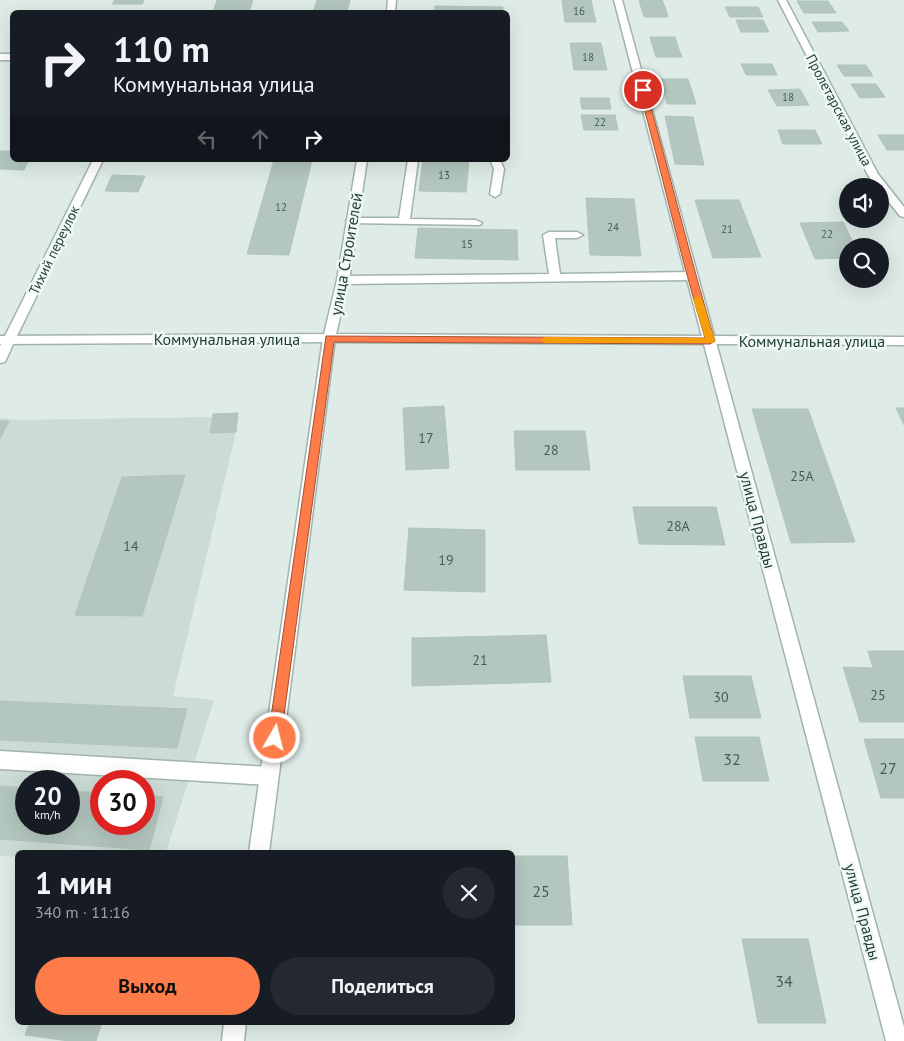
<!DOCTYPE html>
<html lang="ru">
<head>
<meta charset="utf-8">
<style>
	:root { --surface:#171b24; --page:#242831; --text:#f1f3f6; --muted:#9ea1a6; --accent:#fd7c4a }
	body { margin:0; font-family:"PT Sans",sans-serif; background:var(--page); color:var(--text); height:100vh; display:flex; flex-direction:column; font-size:19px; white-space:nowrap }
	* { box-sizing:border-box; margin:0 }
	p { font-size:16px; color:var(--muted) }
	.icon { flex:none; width:28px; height:28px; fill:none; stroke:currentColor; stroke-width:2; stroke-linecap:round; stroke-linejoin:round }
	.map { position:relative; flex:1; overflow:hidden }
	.details { position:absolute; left:15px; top:850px; width:500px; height:175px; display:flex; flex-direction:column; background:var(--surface); border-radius:8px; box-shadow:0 5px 20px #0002 }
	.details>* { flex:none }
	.hud { position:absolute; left:10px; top:10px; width:500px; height:152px; border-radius:8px; box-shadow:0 5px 20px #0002; background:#171b24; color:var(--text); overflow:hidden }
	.controls { position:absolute; left:839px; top:178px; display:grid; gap:10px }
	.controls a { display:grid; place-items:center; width:50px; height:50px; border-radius:50%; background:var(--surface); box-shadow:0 5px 20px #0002; font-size:25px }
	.speed { position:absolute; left:15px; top:770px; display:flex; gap:10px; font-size:25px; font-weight:700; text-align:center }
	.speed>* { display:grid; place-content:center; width:65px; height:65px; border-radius:50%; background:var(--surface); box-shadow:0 5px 20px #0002; line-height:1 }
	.speed small { font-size:12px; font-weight:400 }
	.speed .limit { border:8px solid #d22; background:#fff; color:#111 }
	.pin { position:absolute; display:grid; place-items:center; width:42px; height:42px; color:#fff; margin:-21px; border:2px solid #fff; border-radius:50%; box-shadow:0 1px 5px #0007 }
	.me { position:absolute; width:55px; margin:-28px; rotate:8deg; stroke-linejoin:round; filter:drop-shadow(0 0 4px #0008) }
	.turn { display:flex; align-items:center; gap:18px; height:105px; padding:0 20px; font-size:22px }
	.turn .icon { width:65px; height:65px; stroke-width:2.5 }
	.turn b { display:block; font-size:35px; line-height:42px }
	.lanes { display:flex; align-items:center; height:48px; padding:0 20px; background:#0003; justify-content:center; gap:25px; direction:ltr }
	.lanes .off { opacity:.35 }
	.round { display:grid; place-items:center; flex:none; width:52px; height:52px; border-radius:26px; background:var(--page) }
	.headline { display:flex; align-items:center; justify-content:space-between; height:85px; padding:0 20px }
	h1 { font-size:30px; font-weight:800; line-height:38px }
	.button { display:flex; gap:10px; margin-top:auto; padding:10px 20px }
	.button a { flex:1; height:58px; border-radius:30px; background:var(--accent); color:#111; font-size:20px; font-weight:800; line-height:58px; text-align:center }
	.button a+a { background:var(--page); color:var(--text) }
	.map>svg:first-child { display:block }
</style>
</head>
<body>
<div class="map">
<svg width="904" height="1041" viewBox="0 0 904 1041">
	<rect width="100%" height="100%" fill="#deebe6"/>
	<!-- built -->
	<path fill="#ccdbd5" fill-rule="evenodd" d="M212,417L210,433L236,432L173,696L214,700L166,852H18L17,857L0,856V418L21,420ZM26,781H69V824H26ZM101,781H144V824H101Z"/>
	<!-- building -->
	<path fill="#b3c6bf" stroke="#b0c5bd" d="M115,0H144L142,4H112Z
		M217,0H253L249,12H213Z
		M317,0H350L347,12H313Z
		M562,0H591L596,22H565Z
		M639,0H662L665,7H641Z
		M797,1H828L836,13H804Z
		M435,6L503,7V12H434Z
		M641,7H665L668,17H644Z
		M725,7H758L763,17H730Z
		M736,20H763L769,32H741Z
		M812,22H842L849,31L818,32Z
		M650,37H675L678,47H653Z
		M570,43H601L607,70H574Z
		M653,47H678L682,57H656Z
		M741,64H772L777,75H746Z
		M837,65H866L873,76H844Z
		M660,79H688L692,91H664Z
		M851,84H876L885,97L860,98Z
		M800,89L809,105L777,106L768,90Z
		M664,91H692L696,104H667Z
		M580,98H609L611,109H582Z
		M581,115H615L618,130H584Z
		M665,116L693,117L704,165L675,164Z
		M778,130H815L822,144H783Z
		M878,135H904V150H887Z
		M0,151H12V160H29L24,170L0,169Z
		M274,160H312L289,255L247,254Z
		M423,160H469L466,192L419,191Z
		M112,175L145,176L138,192L105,191Z
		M586,198L634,199L641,256L590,255Z
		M695,200H739L761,257L713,258Z
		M843,222L855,246H848V258L815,259L800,223Z
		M418,228L517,230L518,260L415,258Z
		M444,406L449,468L406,470L403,408Z
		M896,408H904V425Z
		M752,409H808L855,542L791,543Z
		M238,413L236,432L210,433L213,414Z
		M0,421H9L0,439Z
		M514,431H585L590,470H516Z
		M185,475L142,616L75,615L122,477Z
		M633,507H716L725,545L639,544Z
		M409,528L485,530V592L404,590Z
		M546,635L551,682L412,686V638Z
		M868,651H904V722H860L843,667L873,668Z
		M683,676H751L761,718H690Z
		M0,701L187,709L177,748L0,740Z
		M695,737H759L769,781H703Z
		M864,739H904V798H881Z
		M0,786L26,788V824H69V791L101,793V824H144V796L163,797L149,850L0,839Z
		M512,856H567L572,925H512Z
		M742,939H808L826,1023H758Z
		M30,1022H102L96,1041H69L25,1035Z"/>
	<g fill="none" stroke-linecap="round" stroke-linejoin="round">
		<!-- service casing -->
		<g stroke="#a1b3ad" stroke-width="3">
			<path id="service" d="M408,160H418L410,219L476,220L482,223L480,225L348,223L346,221L348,219L352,218H399Z
				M490,160H500L504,169L500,194L495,197L490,194L494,169Z
				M549,232H577L583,235L577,238H555L560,274L691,272L697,276L691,280L343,284L337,280L343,276L549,274L543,235Z
				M9,336L15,340L5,362L0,363V346L5,337Z
				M0,751L269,767L276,770L278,776L276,782L269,785L0,769Z"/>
		</g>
		<!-- minor casing -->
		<g stroke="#a1b3ad" stroke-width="3">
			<path id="minor" d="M614,0H622L904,1027V1041H886Z
				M778,0H786L878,174L904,207V217L900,216L880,191V186H876L868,175Z
				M0,54H12V60H0Z
				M93,160H103L15,340L9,344L5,343L3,340Z
				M329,334L335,338L269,852H249L323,338Z
				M224,1022H246L244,1041H222Z"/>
		</g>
		<!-- tertiary casing -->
		<g stroke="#a1b3ad" stroke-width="3">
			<path id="tertiary" d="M388,0H396L395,12H387Z
				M357,160H367L349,280L336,334L904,337V345L329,342L0,344V336L324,334L337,280Z"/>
		</g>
		<!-- service -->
		<use href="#service" fill="#fff" fill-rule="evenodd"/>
		<!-- minor -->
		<use href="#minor" fill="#fff" fill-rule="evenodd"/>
		<!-- tertiary -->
		<use href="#tertiary" fill="#fff" fill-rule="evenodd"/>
	</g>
	<!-- route -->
	<path fill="#fd7c4a" stroke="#a45130" d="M643,88L646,90C670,174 690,258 715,341L710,344L334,342L281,738L279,742L275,744L270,742L268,738L326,336L705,338C680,256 662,172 639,90Z"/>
	<!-- slow -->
	<path fill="#f59e0b" d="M698,296L702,299L715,341L714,343H545L540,340L545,337L705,338L693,299Z"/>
	<g text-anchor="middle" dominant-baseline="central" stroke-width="5" stroke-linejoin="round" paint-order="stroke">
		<!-- far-number labels -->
		<g font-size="11" fill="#435e58">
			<text x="579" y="11">16</text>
			<text x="588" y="57">18</text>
			<text x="788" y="97">18</text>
			<text x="600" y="122">22</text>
			<text x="444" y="175">13</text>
			<text x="281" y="207">12</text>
			<text x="613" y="227">24</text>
			<text x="727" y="229">21</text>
			<text x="827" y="234">22</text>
			<text x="467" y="244">15</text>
		</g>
		<!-- far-street labels -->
		<g font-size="14" fill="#1e3c35" stroke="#eff8f3">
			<text transform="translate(839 110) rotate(62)">Пролетарская улица</text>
			<text transform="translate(54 250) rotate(-64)">Тихий переулок</text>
		</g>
		<!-- number labels -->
		<g font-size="14" fill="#435e58">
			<text x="426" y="438">17</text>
			<text x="551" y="450">28</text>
			<text x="802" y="476">25А</text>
			<text x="678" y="526">28А</text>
			<text x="131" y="546">14</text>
			<text x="446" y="560">19</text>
			<text x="480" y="660">21</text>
			<text x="878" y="695">25</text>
			<text x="721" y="697">30</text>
		</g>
		<!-- street labels -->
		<g font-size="16" fill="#1e3c35" stroke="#eff8f3">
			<text transform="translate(346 254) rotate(-80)">улица Строителей</text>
			<text x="227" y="339">Коммунальная улица</text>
			<text x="812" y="341">Коммунальная улица</text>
			<text transform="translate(758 520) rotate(75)">улица Правды</text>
			<text transform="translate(863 912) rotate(75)">улица Правды</text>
		</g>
		<!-- near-number labels -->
		<g font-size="16" fill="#435e58">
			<text x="732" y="759">32</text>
			<text x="888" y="768">27</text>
			<text x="541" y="891">25</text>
			<text x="784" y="981">34</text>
		</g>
	</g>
</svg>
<div class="controls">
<a><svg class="icon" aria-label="sound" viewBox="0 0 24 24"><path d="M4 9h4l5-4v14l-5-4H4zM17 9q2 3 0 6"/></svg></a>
<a><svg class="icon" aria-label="search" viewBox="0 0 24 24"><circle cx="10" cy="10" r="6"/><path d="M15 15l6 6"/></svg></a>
</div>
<div class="speed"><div>20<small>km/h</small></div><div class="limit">30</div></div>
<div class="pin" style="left:643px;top:90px;background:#d93025"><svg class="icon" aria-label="arrive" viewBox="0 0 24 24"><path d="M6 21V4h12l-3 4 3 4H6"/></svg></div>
<svg class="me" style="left:275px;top:738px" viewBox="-20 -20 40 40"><circle r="17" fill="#fd7c4a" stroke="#fff" stroke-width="3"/><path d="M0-11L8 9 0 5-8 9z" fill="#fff"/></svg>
<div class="hud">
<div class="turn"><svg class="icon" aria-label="right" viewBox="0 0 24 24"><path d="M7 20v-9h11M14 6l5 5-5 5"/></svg><div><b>110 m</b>Коммунальная улица</div></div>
<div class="lanes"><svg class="icon off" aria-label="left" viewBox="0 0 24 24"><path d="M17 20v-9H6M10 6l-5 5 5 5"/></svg><svg class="icon off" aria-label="ahead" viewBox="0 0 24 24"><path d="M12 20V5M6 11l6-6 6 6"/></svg><svg class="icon" aria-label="right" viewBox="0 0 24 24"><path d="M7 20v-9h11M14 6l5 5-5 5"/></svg></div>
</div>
<section class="details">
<div class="headline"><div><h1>1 мин</h1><p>340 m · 11:16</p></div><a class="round"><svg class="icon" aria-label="close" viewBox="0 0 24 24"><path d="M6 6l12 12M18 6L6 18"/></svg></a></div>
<div class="button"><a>Выход</a><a>Поделиться</a></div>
</section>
</div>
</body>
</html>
